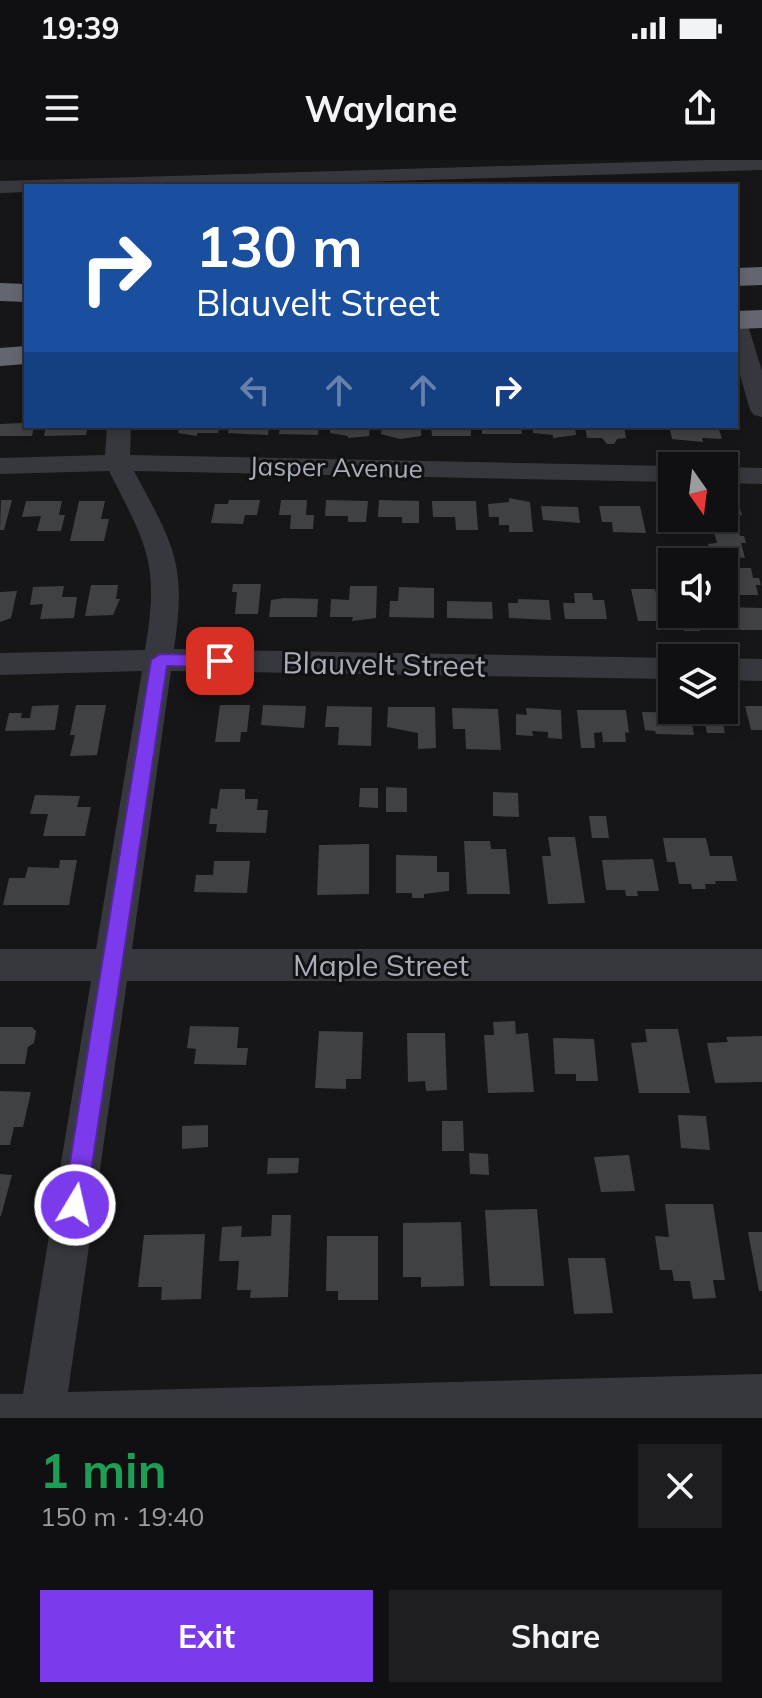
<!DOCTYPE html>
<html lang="en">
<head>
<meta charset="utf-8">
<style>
	:root { --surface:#101012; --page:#1e1e20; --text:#f1f3f6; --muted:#9c9d9f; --line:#303032; --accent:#7c3aed }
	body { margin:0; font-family:Mulish,sans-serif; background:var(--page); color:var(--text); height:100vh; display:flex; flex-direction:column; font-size:30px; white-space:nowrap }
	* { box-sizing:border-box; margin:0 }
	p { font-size:26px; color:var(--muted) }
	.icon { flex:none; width:44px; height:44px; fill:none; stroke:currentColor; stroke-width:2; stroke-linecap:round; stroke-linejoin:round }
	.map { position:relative; height:1258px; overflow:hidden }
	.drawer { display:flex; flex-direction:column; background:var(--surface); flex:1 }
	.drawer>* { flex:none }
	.hud { position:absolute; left:24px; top:24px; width:714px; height:244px; border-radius:0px; box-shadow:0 4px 12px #0003,0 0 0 2px var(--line); background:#1a4fa0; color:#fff; overflow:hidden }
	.needle { width:52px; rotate:166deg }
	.fabs { position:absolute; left:658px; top:292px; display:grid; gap:16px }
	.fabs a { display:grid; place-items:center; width:80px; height:80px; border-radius:0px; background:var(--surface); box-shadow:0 4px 12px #0003,0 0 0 2px var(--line); font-size:40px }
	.pin { position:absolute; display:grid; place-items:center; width:68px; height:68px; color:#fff; margin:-34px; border-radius:16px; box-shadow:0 4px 12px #0006 }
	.me { position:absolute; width:88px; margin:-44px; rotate:9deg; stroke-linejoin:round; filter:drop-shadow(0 0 6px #0008) }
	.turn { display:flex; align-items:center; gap:28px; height:168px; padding:0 40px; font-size:36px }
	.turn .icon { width:104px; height:104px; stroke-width:2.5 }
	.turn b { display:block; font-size:56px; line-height:68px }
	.lanes { display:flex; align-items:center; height:76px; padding:0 40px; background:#0003; justify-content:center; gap:40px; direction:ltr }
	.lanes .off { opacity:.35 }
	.round { display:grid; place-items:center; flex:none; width:84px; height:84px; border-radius:0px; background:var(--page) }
	.overview { display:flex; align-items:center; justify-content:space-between; height:136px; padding:0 40px }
	h1 { font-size:48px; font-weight:700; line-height:60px; color:#1e9e55 }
	.button { display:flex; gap:16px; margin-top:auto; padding:16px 40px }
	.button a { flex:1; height:92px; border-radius:0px; background:var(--accent); color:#fff; font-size:32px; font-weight:700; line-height:92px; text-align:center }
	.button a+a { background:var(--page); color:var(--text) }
	.status { display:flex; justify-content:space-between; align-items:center; height:56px; padding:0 40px; background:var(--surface); direction:ltr }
	.status svg { height:22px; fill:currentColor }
	header { display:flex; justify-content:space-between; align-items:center; height:104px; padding:0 40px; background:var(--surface); font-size:36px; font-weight:700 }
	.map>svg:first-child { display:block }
</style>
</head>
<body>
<div class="status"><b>19:39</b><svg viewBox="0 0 49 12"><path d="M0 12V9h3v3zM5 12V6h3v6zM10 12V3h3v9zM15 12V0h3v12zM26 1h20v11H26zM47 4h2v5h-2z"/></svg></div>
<header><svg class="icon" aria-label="menu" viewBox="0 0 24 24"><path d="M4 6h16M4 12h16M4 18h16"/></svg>Waylane<svg class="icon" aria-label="share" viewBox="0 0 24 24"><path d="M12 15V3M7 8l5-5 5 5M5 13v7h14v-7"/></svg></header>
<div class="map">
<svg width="762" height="1258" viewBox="0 0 762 1258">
	<rect width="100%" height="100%" fill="#161618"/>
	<!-- building -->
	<path fill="#404145" d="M23,258H26V266H34L32,276H0V264L22,263Z
		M46,266H88L86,275L44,276Z
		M179,266H220L218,273H197V276L178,273Z
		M229,266H269L268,275L228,273Z
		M280,266H319L318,275L279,274Z
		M330,266H370L369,276L348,278V276L330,273Z
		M382,266H421V276L400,279L381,274Z
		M431,266H471V276H432Z
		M482,266H521L522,274H482Z
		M533,266H575L576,275L553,278V275L533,273Z
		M585,266H624L626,278L617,279L614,284H607L602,278H587Z
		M669,266H718L722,279L702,278L703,282L672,279Z
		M509,338L530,342L533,372H509V365H499V357H489L488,344L509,342Z
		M1,340H12L4,370H0Z
		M229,340H260L257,355H245L243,364L211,363L215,344H228Z
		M281,340H307L306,355H314L313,369H290L291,355H279Z
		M326,340L368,341L366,362H348V356H325Z
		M379,340L419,341V363H402V357H378Z
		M26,341H62L59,355H65L61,371H37L41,356L22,357Z
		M79,341H105L101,359H109L104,381H70Z
		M432,341H476L478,370H456L455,357H433Z
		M724,345H739L742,355H734L736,361H724Z
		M541,346L578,347L580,363L543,360Z
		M599,346H640L646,373L613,372L612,362H602Z
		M713,368H737L740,376H744L746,383H741L745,398L711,395L708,384L717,383Z
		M724,408H751L753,418H759L761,425H756L758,435H724Z
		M233,424H261L258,454H235L237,432H232Z
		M91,425H118L116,439H120L113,455L85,456Z
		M64,426L62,437H77L74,458L40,459L43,444L30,445L33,427Z
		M350,426H377L376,458L352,461L353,457H330L331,439L349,440Z
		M399,427L434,428V458L389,457L390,441H398Z
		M631,429H655L658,442H663L668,461H638Z
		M17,431L11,458L0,462V432Z
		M574,433H592L593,440H604L607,459H565L563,443H575Z
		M284,438L318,439L317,457H269L271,440Z
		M518,439L549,440L551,460L509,458L508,443H518Z
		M447,441L492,442L493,459L447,458Z
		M726,447L762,448V470H736L734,462L730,463Z
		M681,454H697L700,471H684Z
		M59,545L55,570L5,571L9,553H22L21,558H30L32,546Z
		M76,545H106L97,595L70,596L75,575H70Z
		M220,545H250L247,572H241L240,582H215Z
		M263,545L306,546L304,568L261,565Z
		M327,546L372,547L371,586L338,585L339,567H325Z
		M745,546H762V570H751Z
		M388,547H435L436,588L418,589V573L387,567Z
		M452,548L498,549L501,590L466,589L465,569H453Z
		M526,548L561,550L562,579L548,578V572L532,571L533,576L516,575V554L527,555Z
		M577,550H626L629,573L625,572L626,582H603L602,572L594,573L595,588H581Z
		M642,552L690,553L694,575L656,574L655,571L645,570Z
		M703,554H721L725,573H707Z
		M386,627L407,628V652H386Z
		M360,628H378V648L359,647Z
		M220,629H245V639H258L257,650H268L266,673L216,672L217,664H209L211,648L217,649Z
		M493,632L518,633L519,657L493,656Z
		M35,635L80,636L77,647H91L85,676H43L48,654H30Z
		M589,656H606L609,678H592Z
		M548,677H575L585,743L548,744L542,696H551Z
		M663,678H706L710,696H732L737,721H715L716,724H705L706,729H692L691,724H679L675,702H667Z
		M464,681H490L491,689H506L510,734H467Z
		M369,684V734L317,735L319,685Z
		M396,695L437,696V712H449V731L424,734V738H412V733H396Z
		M653,699L659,731H637L638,736H626L625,730H606L602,700Z
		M60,700H77L69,745H3L9,718H25L28,707L59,708Z
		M214,701H250L247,733L194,732L196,715H213Z
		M515,861L516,874L528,873L534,932L488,933L484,875H494L493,862Z
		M190,866L239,867L237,888H248L246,905L194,904L196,889L187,888Z
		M0,867H32L36,871L34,883L28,887L25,904H0Z
		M645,869H678L690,933H639L631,883L647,882Z
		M319,871L363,872L361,919H346V929L315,928Z
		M407,873H445L447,930L426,931L425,921L408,922Z
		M762,876V922L715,923L707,883L728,882L726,877Z
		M553,878L594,879L598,921H576V914H555Z
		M0,931L31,932L23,967H14L10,985H0Z
		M678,955L706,956L710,990L681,988Z
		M442,961H463L464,991H442Z
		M208,965V987L182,989V966Z
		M469,993L488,994L489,1015L470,1014Z
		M629,995L635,1031L601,1032L594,997Z
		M268,998H299L298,1013L267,1014Z
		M0,1014L12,1015L1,1056H0Z
		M665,1044H713L725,1120H713L716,1138L693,1139L690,1121H674L672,1110H660L655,1076L669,1077Z
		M537,1049L544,1126H490L485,1050Z
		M272,1055H291L288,1137L250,1138L251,1130H237L239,1101H219L222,1067L242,1066L241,1077L271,1076Z
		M461,1062L464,1126L421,1127V1117H403V1063Z
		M748,1072H762V1131H759Z
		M205,1074L201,1139L161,1140L162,1127H138L144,1075Z
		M327,1076H378V1140H338V1131H326Z
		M568,1098H605L613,1153L574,1154Z"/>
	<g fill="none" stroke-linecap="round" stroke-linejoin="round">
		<!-- minor -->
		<path fill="#37383d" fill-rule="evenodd" d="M708,0H762V10L223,26H26V32L0,33V21Z
			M736,155L747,162L762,211V257L754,255L750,250L736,201Z
			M107,266H131L130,295L672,306V322L134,311C174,386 187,403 174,489L675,498H672V519L171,511L132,789H762V821H127L68,1232L762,1214V1258H0V1234H23L91,821H0V789H96L142,511L0,515V493L145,490C160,403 147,386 109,311L0,314V298L105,295Z
			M724,307L762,308V324L724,323Z
			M724,498L762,499V521L724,520Z"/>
		<!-- motorway -->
		<path fill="#63666e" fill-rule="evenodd" d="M762,107V125L736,126V108Z
			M0,123L26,124V142L0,141Z
			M762,150V168L736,169V151Z
			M26,186V204L0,206V188Z"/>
	</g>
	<!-- route -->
	<path fill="#7c3aed" stroke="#51269a" stroke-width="2" d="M160,494L220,495L228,501L220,507L167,506L86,1045L83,1053L75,1057L67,1053L63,1045L151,500Z"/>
	<g text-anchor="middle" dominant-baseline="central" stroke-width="6" stroke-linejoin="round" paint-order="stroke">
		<!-- far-street labels -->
		<g font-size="26" fill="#a8adb8" stroke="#111113">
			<text transform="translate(336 307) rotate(1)">Jasper Avenue</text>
		</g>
		<!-- street labels -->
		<g font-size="30" fill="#a8adb8" stroke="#111113">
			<text transform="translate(384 504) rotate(1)">Blauvelt Street</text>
			<text x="381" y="805">Maple Street</text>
		</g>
	</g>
</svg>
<div class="fabs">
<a><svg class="needle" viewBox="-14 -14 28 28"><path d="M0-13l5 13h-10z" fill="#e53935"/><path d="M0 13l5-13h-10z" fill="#9c9d9f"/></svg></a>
<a><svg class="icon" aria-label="sound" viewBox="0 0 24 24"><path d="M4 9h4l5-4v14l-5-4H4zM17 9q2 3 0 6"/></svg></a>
<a><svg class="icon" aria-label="layers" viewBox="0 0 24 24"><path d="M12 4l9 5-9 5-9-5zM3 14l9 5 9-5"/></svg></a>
</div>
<div class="pin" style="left:220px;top:501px;background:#d93025"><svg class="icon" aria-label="arrive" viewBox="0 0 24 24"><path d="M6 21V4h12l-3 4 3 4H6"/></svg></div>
<svg class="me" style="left:75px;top:1045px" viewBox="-20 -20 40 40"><circle r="17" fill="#7c3aed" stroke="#fff" stroke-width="3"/><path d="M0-11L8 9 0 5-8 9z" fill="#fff"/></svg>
<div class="hud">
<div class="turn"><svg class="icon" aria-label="right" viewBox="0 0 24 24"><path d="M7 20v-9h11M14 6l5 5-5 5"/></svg><div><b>130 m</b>Blauvelt Street</div></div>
<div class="lanes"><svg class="icon off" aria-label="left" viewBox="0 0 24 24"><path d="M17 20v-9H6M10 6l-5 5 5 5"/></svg><svg class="icon off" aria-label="ahead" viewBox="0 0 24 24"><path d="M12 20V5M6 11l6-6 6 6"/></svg><svg class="icon off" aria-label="ahead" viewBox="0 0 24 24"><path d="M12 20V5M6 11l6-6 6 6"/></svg><svg class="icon" aria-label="right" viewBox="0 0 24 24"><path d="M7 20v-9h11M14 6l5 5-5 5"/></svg></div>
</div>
</div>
<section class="drawer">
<div class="overview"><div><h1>1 min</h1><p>150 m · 19:40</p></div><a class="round"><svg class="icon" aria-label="close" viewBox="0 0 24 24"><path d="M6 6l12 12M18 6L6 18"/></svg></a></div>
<div class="button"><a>Exit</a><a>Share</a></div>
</section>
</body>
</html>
